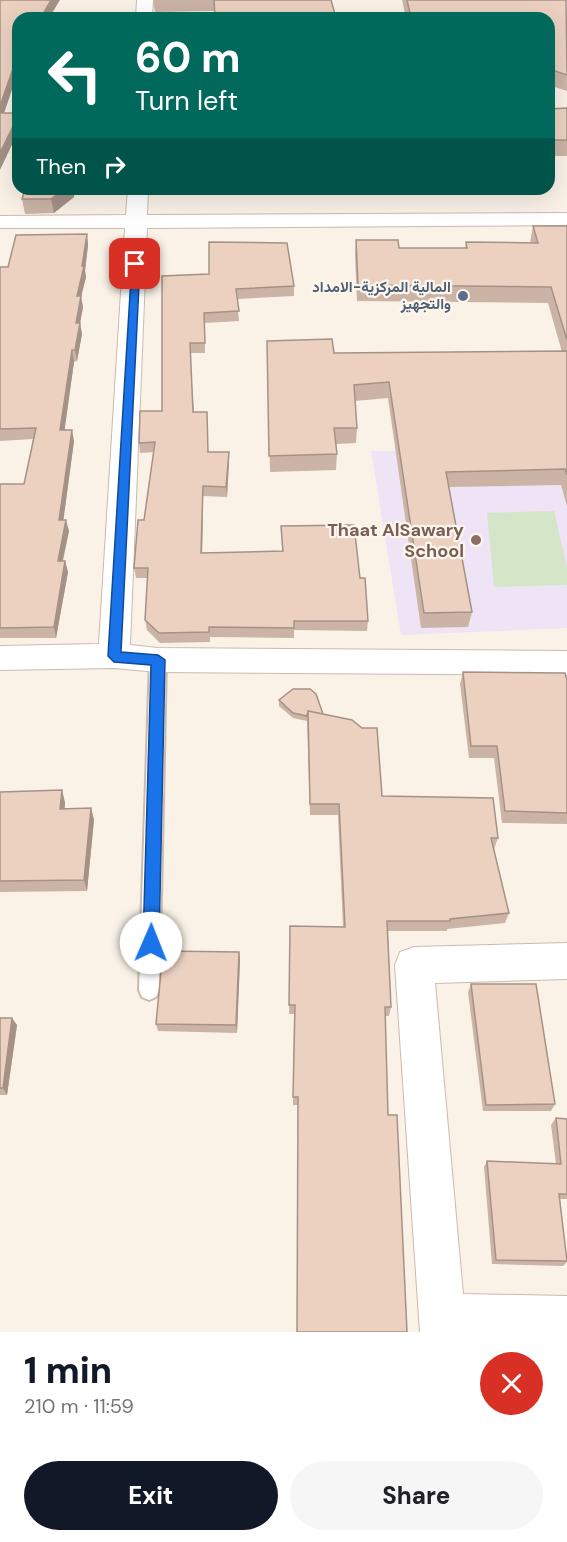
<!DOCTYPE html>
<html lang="en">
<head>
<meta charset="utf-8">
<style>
	:root { --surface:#fff; --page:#f6f6f6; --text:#202124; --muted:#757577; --accent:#111827 }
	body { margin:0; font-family:"DM Sans",Vazirmatn,sans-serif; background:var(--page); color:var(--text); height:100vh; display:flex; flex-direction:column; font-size:22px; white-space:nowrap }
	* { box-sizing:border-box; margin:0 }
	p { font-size:20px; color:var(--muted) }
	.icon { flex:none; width:33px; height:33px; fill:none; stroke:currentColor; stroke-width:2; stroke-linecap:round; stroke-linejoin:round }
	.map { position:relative; height:1332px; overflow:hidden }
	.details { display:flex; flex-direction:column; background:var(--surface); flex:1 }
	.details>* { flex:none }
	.top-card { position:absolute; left:12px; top:12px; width:543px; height:183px; border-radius:18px; box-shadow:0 6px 24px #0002; background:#00695c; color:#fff; overflow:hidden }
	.pin { position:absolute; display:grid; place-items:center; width:51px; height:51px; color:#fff; margin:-26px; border-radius:12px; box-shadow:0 3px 9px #0006 }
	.me { position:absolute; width:66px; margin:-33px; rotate:1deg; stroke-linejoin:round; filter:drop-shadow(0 0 4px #0008) }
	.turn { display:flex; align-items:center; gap:21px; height:126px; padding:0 24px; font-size:27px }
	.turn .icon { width:78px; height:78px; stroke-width:2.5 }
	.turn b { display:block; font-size:42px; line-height:51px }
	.then { display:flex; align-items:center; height:57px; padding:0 24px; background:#0003; gap:12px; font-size:22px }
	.round { display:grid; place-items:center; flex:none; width:63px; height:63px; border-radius:32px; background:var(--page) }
	.overview { display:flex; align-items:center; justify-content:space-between; height:102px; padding:0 24px }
	h1 { font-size:36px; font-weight:800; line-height:45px; color:var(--accent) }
	.cta { display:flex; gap:12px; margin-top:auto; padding:12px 24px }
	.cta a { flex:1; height:69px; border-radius:36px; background:var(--accent); color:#fff; font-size:24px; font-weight:800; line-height:69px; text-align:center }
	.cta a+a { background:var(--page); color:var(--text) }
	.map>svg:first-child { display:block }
</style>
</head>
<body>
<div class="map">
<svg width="567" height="1332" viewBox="0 0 567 1332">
	<rect width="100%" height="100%" fill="#faf2e7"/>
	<!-- education -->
	<path fill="#efe3f6" d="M371,451L567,452V628L401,635Z"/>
	<!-- green -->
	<path fill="#d4e6c7" d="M554,511L567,567V585L494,587L487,513Z"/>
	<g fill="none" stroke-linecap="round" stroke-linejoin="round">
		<!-- service casing -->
		<g stroke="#cbbaae" stroke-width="4">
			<path id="service" d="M158,654L164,655L166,660L159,990L156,997L149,1000L142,997L139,990L150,660L152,655Z"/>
		</g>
		<!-- minor casing -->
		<g stroke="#cbbaae" stroke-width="2">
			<path id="minor" d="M137,0H153L152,18H136Z
				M128,189H148L147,215L567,213V225L147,228L130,645L158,648L567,651V675L158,672L114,668L0,670V646L99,644L125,228H0V216L126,215Z
				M567,943V979L435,983L463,1294L567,1296V1332H420L395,965L400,952L414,947Z"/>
		</g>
		<!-- service -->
		<use href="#service" fill="#fff" fill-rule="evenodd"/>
		<!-- minor -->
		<use href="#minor" fill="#fff" fill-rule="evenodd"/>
	</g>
	<!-- wall -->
	<path fill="#cbb4a6" d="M153,0H331L336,18H215L214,11L155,12Z
		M402,0H566L567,91L549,85V18H406Z
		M567,108V156H549V109Z
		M74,197L54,213L25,214L22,199Z
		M533,226H567V506L561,485L449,487L472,612L468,627L421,628L388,398L355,401L357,428L356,443L336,444L337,454L336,470L270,472L267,341L334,353L562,352L548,303L357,301L355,255L356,240L399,248H465L466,242L530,243Z
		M87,234L88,245L85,271L86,277L81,297L83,307L80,323L82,334L77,361L74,362L64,430L74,441L63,520L69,531L63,561H65L68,572L56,638H0V484H24L33,439L0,441V267H8Z
		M162,276L294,286V296L237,299L239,321L205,323V353H190L194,412H207L208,452H229V462L227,497L203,496L202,553L282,551L281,526L360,578L368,621L367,631L294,630V638L210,637V642L160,643L147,630L145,620L148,578H136L134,568L144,520L154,452L140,453L139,443L162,411Z
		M463,672L567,680V824L502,823L494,758H469L460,684Z
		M279,700L323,714L382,796L498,838L494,849L509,913L505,923L447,929V931H388L391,1007L389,1016H385L388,1115L407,1332L298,1105H293L294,1014H289L290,926L343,927L338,815H310L307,721L293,718L279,706Z
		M62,790L65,803V809L91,808L94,820L87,891L0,892V792Z
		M239,952L240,960L237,1033L158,1031L156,1024Z
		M471,984L555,1104L551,1111H483L468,992Z
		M0,1018L17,1025L7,1095H0Z
		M556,1118L567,1119V1199H560L567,1262L563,1266L492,1264L484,1167L487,1161L556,1164L551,1125Z"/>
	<!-- shaded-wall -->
	<path fill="#a59287" d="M51,0H60L49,18L43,14Z
		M16,60L18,72L0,125V106Z
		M18,116V132L0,170V153Z
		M64,189H75L74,197L54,213L51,199Z
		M87,234L88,245L85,271L86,277L81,297L83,307L80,323L82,334L77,361L75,350L77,296Z
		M72,350L74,362L63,442L60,430Z
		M72,430L74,441L62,531L59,520Z
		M229,452V462L227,497L226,487Z
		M203,486V496L202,563L201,553Z
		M66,520L69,531L60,572L58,561Z
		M65,561L68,572L56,638L54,627Z
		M62,790L65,803L63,821L60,809Z
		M91,808L94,820L87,891L84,880Z
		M239,952L240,960L237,1033L236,1025Z
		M12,1018L17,1025L7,1095L3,1088Z"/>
	<!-- building -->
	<path fill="#ecd1c1" stroke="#a59287" stroke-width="1.5" d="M0,0H51L43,14L50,18H18V60H16L0,106Z
		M214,0H331L336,18H215Z
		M407,0H566L567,75L549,69V18H411Z
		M567,108V140H549V109Z
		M0,113H18V116L0,153Z
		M25,189H64L51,199H22Z
		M533,226H567V340L551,287L358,285L356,240H398L399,248H467L466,242L538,243Z
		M87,234L82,266H84L77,296H81L76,323H80L75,350H72L60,430H72L59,520H66L58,561H65L54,627L0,628V484H24L36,428L0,429V267H8L16,235Z
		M209,242L287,243L294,286L236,289L239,311L204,313L205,343H190L193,412H207L208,452H229L226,487L203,486L201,553L283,551L281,526L354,525L360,578H365L368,621H294V628L209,627V632L159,633L145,620L148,568H134L138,520H144L155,442L139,443L140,411H162V276L209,274Z
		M332,339L334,353L567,351V475L565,469L446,472L472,612L424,613L389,382L354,385L357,428H334L337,454L269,456L267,341Z
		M463,672L565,673L567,680V813L505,811L497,746H471Z
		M293,689H310L316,694L323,714L308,711L307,716L293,713L279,700Z
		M308,711L352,720L362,728H377L382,796L493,798L498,838H491L509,913L450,919V921H387L391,1007H385L388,1115H397L407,1332H297L298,1097H293L295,1005H289L290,926L345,927L339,804H310Z
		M62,790L60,809L91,808L84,880L0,881V792Z
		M163,951L239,952L236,1025L156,1024Z
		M471,984H536L555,1104L486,1105Z
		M0,1018H12L3,1088H0Z
		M556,1118L567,1119V1194H559L567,1261L496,1260L487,1161L561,1164Z"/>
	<!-- route -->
	<path fill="#1a73e8" stroke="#114b97" stroke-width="1.5" d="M132,261L140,264L121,652L158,655L165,660L159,943L157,948L151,951L145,948L143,943L151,665L114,662L108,656Z"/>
	<!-- markers -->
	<circle fill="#5c6f8a" stroke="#fdf6ed" stroke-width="2" cx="463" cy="296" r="6"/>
	<circle fill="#8d6e63" stroke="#fdf6ed" stroke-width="2" cx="476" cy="540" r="6"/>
	<g text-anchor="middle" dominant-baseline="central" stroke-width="4.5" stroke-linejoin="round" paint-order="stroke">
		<!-- far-service labels -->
		<g font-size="15" font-weight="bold" fill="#4e5e75" stroke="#fdf6ed" text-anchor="end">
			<text x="451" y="287">المالية المركزية-الامداد<tspan x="451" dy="17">والتجهيز</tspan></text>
		</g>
		<!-- education labels -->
		<g font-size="18" font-weight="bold" fill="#785e54" stroke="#fdf6ed" text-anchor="end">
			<text x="464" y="530">Thaat AlSawary<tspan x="464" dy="21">School</tspan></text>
		</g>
	</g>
</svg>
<div class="pin" style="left:135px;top:264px;background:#d93025"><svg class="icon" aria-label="arrive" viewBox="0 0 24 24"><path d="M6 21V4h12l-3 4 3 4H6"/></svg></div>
<svg class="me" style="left:151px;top:943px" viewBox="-20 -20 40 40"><circle r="19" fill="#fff"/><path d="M0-13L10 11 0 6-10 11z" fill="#1a73e8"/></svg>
<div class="top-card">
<div class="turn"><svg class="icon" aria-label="left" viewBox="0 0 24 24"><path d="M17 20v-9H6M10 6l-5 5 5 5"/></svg><div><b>60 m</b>Turn left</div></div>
<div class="then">Then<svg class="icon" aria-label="right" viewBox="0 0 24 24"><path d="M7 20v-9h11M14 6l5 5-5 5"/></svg></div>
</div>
</div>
<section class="details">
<div class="overview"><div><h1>1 min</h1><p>210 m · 11:59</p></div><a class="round" style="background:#d93025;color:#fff"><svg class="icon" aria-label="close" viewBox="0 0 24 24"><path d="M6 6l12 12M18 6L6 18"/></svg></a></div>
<div class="cta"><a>Exit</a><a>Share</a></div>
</section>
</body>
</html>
